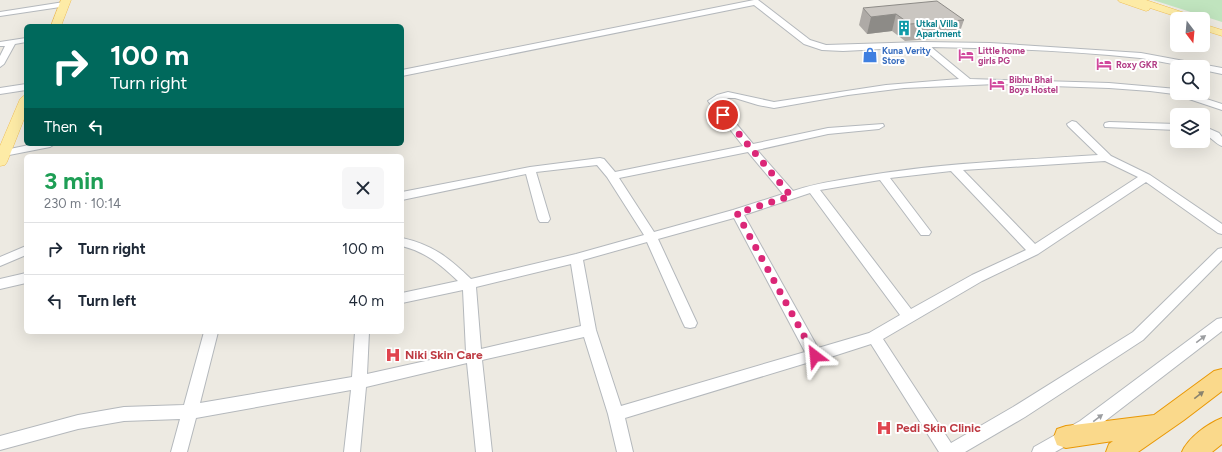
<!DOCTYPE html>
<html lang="en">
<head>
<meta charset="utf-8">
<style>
	:root { --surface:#fff; --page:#f6f6f7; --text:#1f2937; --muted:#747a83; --line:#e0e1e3 }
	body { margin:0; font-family:Figtree,sans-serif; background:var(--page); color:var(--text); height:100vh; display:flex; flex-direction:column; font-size:15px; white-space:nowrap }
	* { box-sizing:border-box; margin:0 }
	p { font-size:13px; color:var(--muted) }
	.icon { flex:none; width:22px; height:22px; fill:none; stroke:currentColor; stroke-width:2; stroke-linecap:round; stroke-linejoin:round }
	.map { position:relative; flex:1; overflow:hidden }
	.details { position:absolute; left:24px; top:154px; width:380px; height:180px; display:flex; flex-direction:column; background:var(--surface); border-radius:6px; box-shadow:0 4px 16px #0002 }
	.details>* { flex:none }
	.hud { position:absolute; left:24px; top:24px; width:380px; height:122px; border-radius:6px; box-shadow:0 4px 16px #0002; background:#00695c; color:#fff; overflow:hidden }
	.needle { width:26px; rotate:164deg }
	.tools { position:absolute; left:1170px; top:12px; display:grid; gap:8px }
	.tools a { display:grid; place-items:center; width:40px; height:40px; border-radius:6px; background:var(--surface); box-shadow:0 4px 16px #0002; font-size:20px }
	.pin { position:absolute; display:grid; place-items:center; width:34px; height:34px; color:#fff; margin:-17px; border:2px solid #fff; border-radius:50%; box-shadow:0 1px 4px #0007 }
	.me { position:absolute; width:44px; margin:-22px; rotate:331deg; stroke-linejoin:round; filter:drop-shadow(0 0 3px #0008) }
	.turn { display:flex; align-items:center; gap:14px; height:84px; padding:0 20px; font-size:18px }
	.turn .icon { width:52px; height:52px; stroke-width:2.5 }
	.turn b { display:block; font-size:28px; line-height:34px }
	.then { display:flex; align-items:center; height:38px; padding:0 20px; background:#0003; gap:8px; font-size:15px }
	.round { display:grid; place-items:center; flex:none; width:42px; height:42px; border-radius:6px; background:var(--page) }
	.head { display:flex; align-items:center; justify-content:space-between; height:68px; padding:0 20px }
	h1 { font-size:24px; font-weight:700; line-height:30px; color:#1e9e55 }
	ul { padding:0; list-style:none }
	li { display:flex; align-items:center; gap:12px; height:52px; padding:0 20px; border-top:1px solid var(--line) }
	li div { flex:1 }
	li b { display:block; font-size:15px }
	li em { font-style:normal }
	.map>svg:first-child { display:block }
</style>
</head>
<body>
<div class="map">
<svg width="1222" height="452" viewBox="0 0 1222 452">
	<rect width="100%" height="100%" fill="#edeae2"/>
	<!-- green -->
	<path fill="#c0e4be" d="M1153,0H1222V22Z"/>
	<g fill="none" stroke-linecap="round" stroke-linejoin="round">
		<!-- minor casing -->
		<g stroke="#b4b8bc" stroke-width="2">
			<path id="minor" d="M754,0H758L810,40L826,45L923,42L990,43L1141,53L1222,68V74L1203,70V67C1181,67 1161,61 1140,58C1071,51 1000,48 931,47L970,79L1109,83L1177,89V93H1188L1222,104V110L1174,94L1150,91L1109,88L996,84L904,88L848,95L774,108L758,105L735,98H728L718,102L753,144L828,128L883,124L884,126L879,129L828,134L757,150L793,191C816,183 840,180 864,176C942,163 1020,160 1098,155L1068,126L1067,124L1072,121L1076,122L1111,156L1150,175L1222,224V234L1218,233L1146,182L1038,254L982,281L883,339L951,443L1013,407L1133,332L1218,249L1222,248V260L1143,340L1025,417L965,452H939L871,344L815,362L813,361L625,418L633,452H617L608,414L584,337L482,360L492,452H476L467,363L366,387L360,452H344L351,390L196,418L187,452H171L180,419L124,421L78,429L0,450V436L78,415L124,407L184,405L204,332H218L200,403L352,377L355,332H369L367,374L466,352L463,290L402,303V293L458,281C441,265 426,252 402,246V238C433,245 448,257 471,279L576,254L644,235L607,177L597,165L536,172L550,219L548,222H540L538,219L526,174L402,200V192L530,167L600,158L604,159L615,172L743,146L708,101L717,95L728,92L774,102L886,85L959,79L921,47L843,51L822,50L804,44L754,5L402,76V70ZM748,152L783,194L733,210L654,232L619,178ZM1105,161L1138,177L1035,244L963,170ZM951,171L1026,250L972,275L911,309L820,190L880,180L921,235H929L931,232L890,178ZM810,193L900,315L869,333L818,348L744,215ZM734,218L805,352L621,406L596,330L583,260L647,242L683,323L685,327L690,328L695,327L697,323L658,239ZM571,264L581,326L481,349L476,287Z
				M64,2L68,4L67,6L0,16V12Z
				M26,38V42L15,44L4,64L0,67V56L5,46H0V42Z
				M26,84V90L0,94V88Z
				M1109,122L1177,124V130L1105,127L1104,125L1105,123Z
				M1203,126L1219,133L1222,137V146C1217,145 1210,136 1203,133Z
				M34,144H55L50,147L4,156L0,155V151Z
				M26,246V255L0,266V257Z
				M26,273V283L0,289V279Z
				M1222,318V331L1092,431L1055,452H1032L1034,447L1080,421L1217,319Z"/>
		</g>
		<!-- major casing -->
		<g stroke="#eebe59" stroke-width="1">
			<path id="major" d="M61,0H71L61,26H51Z
				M1118,0H1146L1197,17L1199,19H1184L1150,8L1149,10L1146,11L1120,2Z
				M1203,24L1222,30V36L1203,30Z
				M26,95V114L7,162L5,165L0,166V146L20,99L22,97Z"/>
		</g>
		<!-- highway casing -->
		<g stroke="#e99805" stroke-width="2">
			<path id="highway" d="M1222,369V391L1184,420L1138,452H1106L1109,444L1113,441L1066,448L1057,445L1054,437L1057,429L1066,426L1154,415L1214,371Z
				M1222,418V444L1212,452H1182C1188,438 1207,424 1222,418Z"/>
		</g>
		<!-- minor -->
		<use href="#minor" fill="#fff" fill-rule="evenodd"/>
		<!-- major -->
		<use href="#major" fill="#fdeba6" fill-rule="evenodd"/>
		<!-- highway -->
		<use href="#highway" fill="#fad98b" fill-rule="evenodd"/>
	</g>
	<!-- wall -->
	<path fill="#aeaaa6" d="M863,8L964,20L958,37L905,41L892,31L867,34L859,25Z"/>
	<!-- shaded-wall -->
	<path fill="#8d8b87" d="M896,14L892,31L867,34L871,17Z"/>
	<!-- building -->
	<path fill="#cac6c1" stroke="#8d8b87" d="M937,1L964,20L910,24L896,14L871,17L863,8Z"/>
	<!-- one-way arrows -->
	<defs><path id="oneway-solid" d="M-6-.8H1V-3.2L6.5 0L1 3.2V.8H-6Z"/></defs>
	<g fill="#9c9ea1">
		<use href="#oneway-solid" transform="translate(1201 339) rotate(-37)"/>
		<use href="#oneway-solid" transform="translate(1098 418) rotate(-37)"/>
	</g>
	<use fill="#8a836e" href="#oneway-solid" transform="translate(1199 395) rotate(-38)"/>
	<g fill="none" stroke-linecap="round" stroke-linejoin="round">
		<!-- route -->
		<path stroke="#db2777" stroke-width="7" stroke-dasharray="0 12.6" d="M723,115L791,196L737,213L815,356"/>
	</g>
	<!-- icons -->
	<defs>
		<g id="building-bare" transform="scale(1.2)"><path d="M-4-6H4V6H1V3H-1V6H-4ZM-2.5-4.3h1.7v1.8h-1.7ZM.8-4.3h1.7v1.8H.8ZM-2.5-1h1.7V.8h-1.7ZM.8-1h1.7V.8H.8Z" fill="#0f9aa8" stroke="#fff" stroke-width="2.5" paint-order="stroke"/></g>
		<g id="shop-bare" transform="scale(1.2)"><path d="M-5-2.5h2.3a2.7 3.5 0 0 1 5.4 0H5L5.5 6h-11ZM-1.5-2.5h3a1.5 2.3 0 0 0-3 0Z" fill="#3f7fe0" stroke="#fff" stroke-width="2.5" paint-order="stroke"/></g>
		<g id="hotel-bare" transform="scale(1.2)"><path d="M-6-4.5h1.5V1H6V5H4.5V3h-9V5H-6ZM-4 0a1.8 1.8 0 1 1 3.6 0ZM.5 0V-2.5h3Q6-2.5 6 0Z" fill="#d1479c" stroke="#fff" stroke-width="2.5" paint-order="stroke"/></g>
		<g id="hospital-bare" transform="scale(1.2)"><path d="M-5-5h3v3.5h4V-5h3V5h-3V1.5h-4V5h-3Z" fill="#e0444e" stroke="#fff" stroke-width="2.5" paint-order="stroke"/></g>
	</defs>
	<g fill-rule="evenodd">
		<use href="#building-bare" x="904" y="28"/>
		<use href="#shop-bare" x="870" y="55"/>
		<use href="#hotel-bare" x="966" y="55"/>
		<use href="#hotel-bare" x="1104" y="64"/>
		<use href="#hotel-bare" x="997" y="84"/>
		<use href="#hospital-bare" x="393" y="355"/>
		<use href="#hospital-bare" x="884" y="428"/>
	</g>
	<g text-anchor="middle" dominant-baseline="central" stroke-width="4" stroke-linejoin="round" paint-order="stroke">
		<!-- far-culture labels -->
		<g font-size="9" font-weight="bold" fill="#0d838f" stroke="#fff" text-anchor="start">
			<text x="916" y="23">Utkal Villa<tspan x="916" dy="10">Apartment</tspan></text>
		</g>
		<!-- far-shop labels -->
		<g font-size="9" font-weight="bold" fill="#366cbe" stroke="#fff" text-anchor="start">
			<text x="882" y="50">Kuna Verity<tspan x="882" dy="10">Store</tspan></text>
		</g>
		<!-- far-hotel labels -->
		<g font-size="9" font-weight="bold" fill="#b23c85" stroke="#fff" text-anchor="start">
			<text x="978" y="50">Little home<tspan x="978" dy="10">girls PG</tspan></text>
			<text x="1116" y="64">Roxy GKR</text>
			<text x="1009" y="79">Bibhu Bhai<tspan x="1009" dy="10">Boys Hostel</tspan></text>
		</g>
		<!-- near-health labels -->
		<g font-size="12" font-weight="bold" fill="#be3a42" stroke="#fff" text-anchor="start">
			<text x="405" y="355">Niki Skin Care</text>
			<text x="896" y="428">Pedi Skin Clinic</text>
		</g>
	</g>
</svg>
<div class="tools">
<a><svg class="needle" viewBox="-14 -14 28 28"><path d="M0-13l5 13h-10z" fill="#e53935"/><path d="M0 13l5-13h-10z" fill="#747a83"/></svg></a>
<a><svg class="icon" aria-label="search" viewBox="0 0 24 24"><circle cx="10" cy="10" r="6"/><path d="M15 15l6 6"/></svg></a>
<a><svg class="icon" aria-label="layers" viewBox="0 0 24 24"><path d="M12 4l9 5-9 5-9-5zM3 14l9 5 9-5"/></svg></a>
</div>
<div class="pin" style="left:723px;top:115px;background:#d93025"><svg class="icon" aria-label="arrive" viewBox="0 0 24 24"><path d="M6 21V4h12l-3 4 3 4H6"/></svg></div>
<svg class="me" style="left:815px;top:356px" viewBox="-20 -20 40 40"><path d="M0-17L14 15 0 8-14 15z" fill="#db2777" stroke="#fff" stroke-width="4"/></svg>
<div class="hud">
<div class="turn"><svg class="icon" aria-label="right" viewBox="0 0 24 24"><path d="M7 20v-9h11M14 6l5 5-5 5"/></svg><div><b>100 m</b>Turn right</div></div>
<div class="then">Then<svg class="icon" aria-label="left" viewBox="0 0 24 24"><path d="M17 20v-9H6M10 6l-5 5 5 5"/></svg></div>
</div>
<section class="details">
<div class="head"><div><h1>3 min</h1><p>230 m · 10:14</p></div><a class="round"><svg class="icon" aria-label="close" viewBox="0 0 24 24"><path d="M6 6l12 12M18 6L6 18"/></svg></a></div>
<ul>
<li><svg class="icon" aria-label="right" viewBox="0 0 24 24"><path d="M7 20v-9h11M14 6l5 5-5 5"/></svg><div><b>Turn right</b></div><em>100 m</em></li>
<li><svg class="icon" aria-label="left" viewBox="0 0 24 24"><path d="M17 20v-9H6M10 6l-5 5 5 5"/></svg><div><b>Turn left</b></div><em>40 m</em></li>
</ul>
</section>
</div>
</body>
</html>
